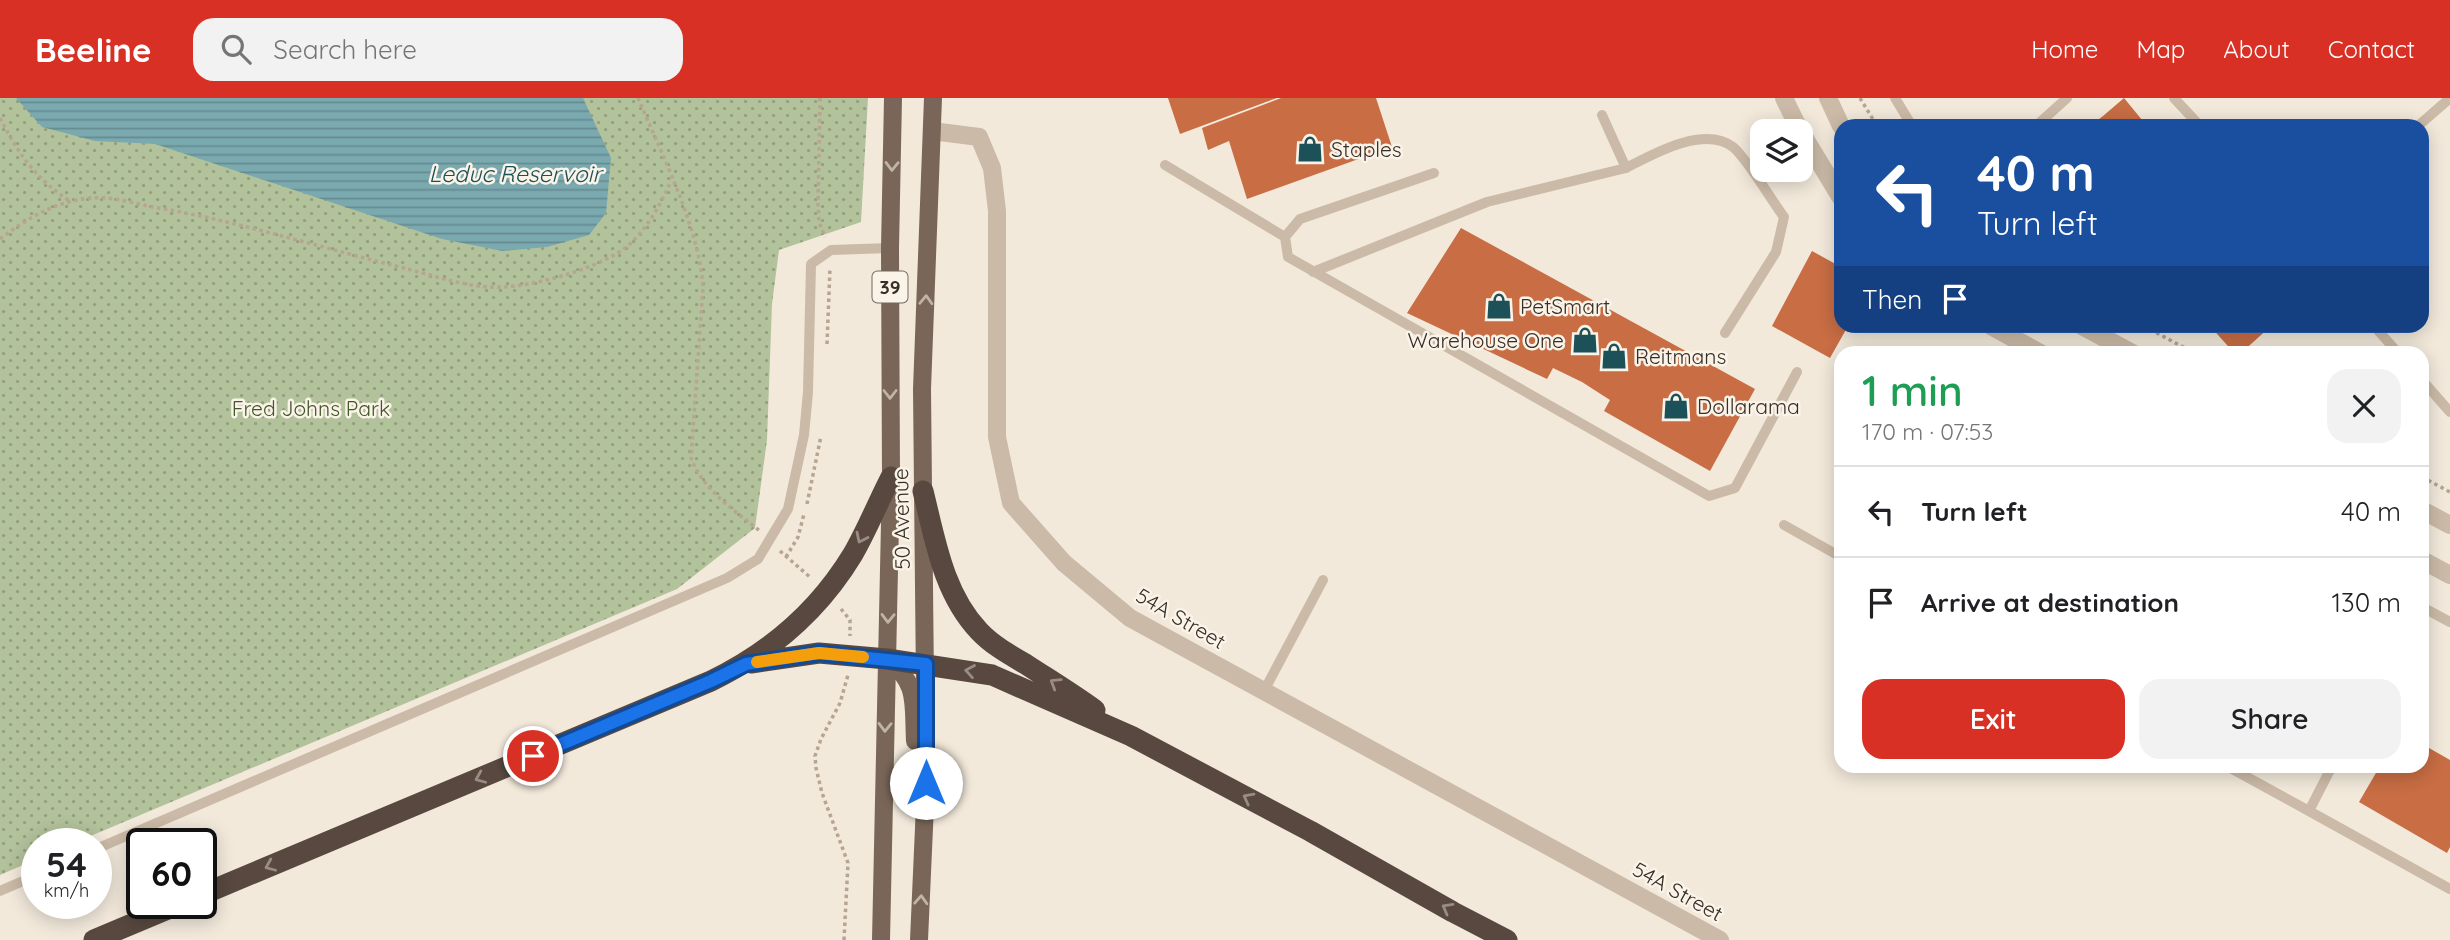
<!DOCTYPE html>
<html lang="en">
<head>
<meta charset="utf-8">
<style>
	:root { --surface:#fff; --page:#f2f2f2; --text:#202124; --muted:#757577; --line:#e0e0e0; --accent:#d93025 }
	body { margin:0; font-family:Quicksand,sans-serif; background:var(--page); color:var(--text); height:100vh; display:flex; flex-direction:column; font-size:26px; white-space:nowrap }
	* { box-sizing:border-box; margin:0 }
	p { font-size:23px; color:var(--muted) }
	.icon { flex:none; width:38px; height:38px; fill:none; stroke:currentColor; stroke-width:2; stroke-linecap:round; stroke-linejoin:round }
	.map { position:relative; flex:1; overflow:hidden }
	.panel { position:absolute; left:1834px; top:248px; width:595px; height:427px; display:flex; flex-direction:column; background:var(--surface); border-radius:21px; box-shadow:0 4px 18px #0003 }
	.panel>* { flex:none }
	.hud { position:absolute; left:1834px; top:21px; width:595px; height:214px; border-radius:21px; box-shadow:0 4px 18px #0003; background:#1a4fa0; color:#fff; overflow:hidden }
	.buttons { position:absolute; left:1750px; top:21px; display:grid; gap:14px }
	.buttons a { display:grid; place-items:center; width:63px; height:63px; border-radius:14px; background:var(--surface); box-shadow:0 4px 18px #0003; font-size:35px }
	.speed { position:absolute; left:21px; top:730px; display:flex; gap:14px; font-size:35px; font-weight:700; text-align:center }
	.speed>* { display:grid; place-content:center; width:91px; height:91px; border-radius:50%; background:var(--surface); box-shadow:0 4px 18px #0003; line-height:1 }
	.speed small { font-size:18px; font-weight:400 }
	.speed .limit { border:4px solid #111; border-radius:10px; background:#fff; color:#111 }
	.pin { position:absolute; display:grid; place-items:center; width:60px; height:60px; color:#fff; margin:-30px; border:4px solid #fff; border-radius:50%; box-shadow:0 2px 7px #0007 }
	.me { position:absolute; width:77px; margin:-38px; rotate:0deg; stroke-linejoin:round; filter:drop-shadow(0 0 5px #0008) }
	.turn { display:flex; align-items:center; gap:24px; height:147px; padding:0 28px; font-size:32px }
	.turn .icon { width:91px; height:91px; stroke-width:2.5 }
	.turn b { display:block; font-size:49px; line-height:60px }
	.then { display:flex; align-items:center; height:66px; padding:0 28px; background:#0003; gap:14px; font-size:26px }
	.round { display:grid; place-items:center; flex:none; width:74px; height:74px; border-radius:21px; background:var(--page) }
	.head { display:flex; align-items:center; justify-content:space-between; height:119px; padding:0 28px }
	h1 { font-size:42px; font-weight:600; line-height:52px; color:#1e9e55 }
	.action { display:flex; gap:14px; margin-top:auto; padding:14px 28px }
	.action a { flex:1; height:80px; border-radius:21px; background:var(--accent); color:#fff; font-size:28px; font-weight:600; line-height:80px; text-align:center }
	.action a+a { background:var(--page); color:var(--text) }
	ul { padding:0; list-style:none }
	li { display:flex; align-items:center; gap:21px; height:91px; padding:0 28px; border-top:2px solid var(--line) }
	li div { flex:1 }
	li b { display:block; font-size:26px }
	li em { font-style:normal }
	header { display:flex; align-items:center; gap:42px; box-sizing:border-box; height:98px; padding:0 35px; background:var(--accent); color:#fff }
	header strong { font-size:33px }
	nav { display:flex; gap:38px; margin-inline-start:auto; font-size:24px }
	.search { width:490px; height:63px; background:var(--page); display:flex; align-items:center; gap:18px; box-sizing:border-box; padding:0 24px; border-radius:21px; color:var(--muted); font-size:26px }
	.map>svg:first-child { display:block }
</style>
</head>
<body>
<header>
<strong>Beeline</strong>
<div class="search"><svg class="icon" aria-label="search" viewBox="0 0 24 24"><circle cx="10" cy="10" r="6"/><path d="M15 15l6 6"/></svg>Search here</div>
<nav><a>Home</a><a>Map</a><a>About</a><a>Contact</a></nav>
</header>
<div class="map">
<svg width="2450" height="842" viewBox="0 0 2450 842">
	<defs>
		<pattern id="park-dots" width="8" height="8" patternUnits="userSpaceOnUse" patternTransform="scale(1.75)"><rect width="8" height="8" fill="#b2c29b"/><path d="M2 2h.1M6 6h.1" fill="none" stroke="#929e7e" stroke-width="1.8" stroke-linecap="round"/></pattern>
		<pattern id="water-rules" width="6" height="5" patternUnits="userSpaceOnUse" patternTransform="scale(1.75)"><rect width="6" height="5" fill="#7aaab0"/><path d="M0 2.5h6" fill="none" stroke="#658b8f"/></pattern>
	</defs>
	<rect width="100%" height="100%" fill="#f2e9db"/>
	<!-- park -->
	<path fill="url(#park-dots)" d="M0,0H868L861,124L779,152L772,206L767,342L755,430L677,491L74,745L37,746V761L0,777Z"/>
	<!-- water -->
	<path fill="url(#water-rules)" d="M16,0H583L611,60L606,115L589,137L547,149L502,153L442,141L155,46L95,43L42,29Z"/>
	<!-- building -->
	<path fill="#c86d44" d="M1168,0H1277L1180,36Z
		M1281,0H1376L1392,49L1247,101L1229,43L1208,52L1202,30Z
		M2124,0L2147,28H2090L2103,18Z
		M1461,130L1755,291L1710,373L1604,313L1610,302L1582,284L1553,270L1547,281L1407,215Z
		M1812,153L1841,169V228H1848L1830,260L1772,228Z
		M2210,228H2271L2240,256H2235Z
		M2422,646L2450,662V749L2447,755L2359,704L2380,668H2422Z"/>
	<g fill="none" stroke-linecap="round" stroke-linejoin="round">
		<!-- path -->
		<path stroke="#b7a491" stroke-width="3.5" stroke-dasharray="3.5 3.5" stroke-linecap="butt" d="M638,0C661,55 700,131 703,190L691,360C702,391 735,413 760,433
			M820,0L818,106L819,124L825,139
			M1860,0L1877,28
			M0,20C19,57 36,81 71,104
			M0,141C28,120 54,104 90,100C110,98 133,105 153,109C238,123 321,150 404,170C435,178 471,191 503,189C539,187 605,169 631,145C648,129 662,104 671,83
			M2144,228L2196,256
			M827,246L830,170
			M2422,379L2450,394
			M807,406L821,338
			M780,453L811,480
			M786,459L798,439L804,416
			M841,511L850,522V538
			M844,842L848,765L822,695L816,670L815,658L821,641L840,605L848,577"/>
		<!-- service -->
		<path stroke="#cbbaa7" stroke-width="10" d="M1895,0L1912,28
			M2174,0L2200,28
			M2036,28L2067,0
			M2418,28L2450,0
			M1165,67L1285,139
			M1626,70C1653,56 1704,27 1733,49C1746,59 1772,103 1784,119L1776,154L1725,235
			M1434,75L1300,121L1285,139L1288,159L1709,398L1735,390L1797,274
			M1313,174L1487,104L1626,70L1602,17
			M2374,228L2399,256
			M2422,282L2450,314
			M1784,427L1841,459
			M2422,509L2450,524
			M1264,593L1323,482
			M2227,668L2309,713
			M2332,668L2309,713L2450,791
			M96,751L727,480L758,461L788,411L804,337L808,294L811,166L831,152L890,150
			M0,793L37,777"/>
		<!-- minor -->
		<path stroke="#cbbaa7" stroke-width="18" d="M932,33L979,39L992,70L997,113V339L1011,405L1064,465L1130,520L1720,842"/>
		<!-- tertiary -->
		<path stroke="#cbbaa7" stroke-width="18" d="M1784,0L1800,33
			M1828,0L1841,28
			M1801,34L1841,100
			M1991,228L2042,256
			M2082,228L2134,256
			M2422,412L2450,427
			M2422,462L2450,477"/>
		<!-- primary -->
		<path stroke="#796658" stroke-width="18" d="M887,561C919,585 913,606 915,643
			M881,842L891,379L890,150L893,0
			M919,842L926,685L922,291L933,0"/>
		<!-- motorway -->
		<path stroke="#58483f" stroke-width="21" d="M923,393C935,441 943,495 979,533C992,547 1010,557 1027,567C1050,582 1073,596 1095,612
			M751,565L819,555L887,561L992,577L1131,638L1310,733L1453,814L1507,842
			M201,797L711,583C771,554 818,514 853,456C867,432 878,404 891,379
			M94,842L182,805"/>
	</g>
	<!-- one-way arrows -->
	<defs><path id="oneway-chevron" d="M-2-3.5L2.5 0L-2 3.5" fill="none" stroke-width="1.6" stroke-linecap="round" stroke-linejoin="round" transform="scale(1.75)"/></defs>
	<g stroke="#c0b4a7">
		<use href="#oneway-chevron" transform="translate(892 68) rotate(91)"/>
		<use href="#oneway-chevron" transform="translate(926 202) rotate(-88)"/>
		<use href="#oneway-chevron" transform="translate(890 296) rotate(90)"/>
		<use href="#oneway-chevron" transform="translate(888 520) rotate(91)"/>
		<use href="#oneway-chevron" transform="translate(885 629) rotate(91)"/>
		<use href="#oneway-chevron" transform="translate(921 802) rotate(-87)"/>
	</g>
	<g stroke="#998c83">
		<use href="#oneway-chevron" transform="translate(861 440) rotate(116)"/>
		<use href="#oneway-chevron" transform="translate(970 573) rotate(-170)"/>
		<use href="#oneway-chevron" transform="translate(1055 585) rotate(-148)"/>
		<use href="#oneway-chevron" transform="translate(480 680) rotate(157)"/>
		<use href="#oneway-chevron" transform="translate(1248 700) rotate(-152)"/>
		<use href="#oneway-chevron" transform="translate(270 768) rotate(157)"/>
		<use href="#oneway-chevron" transform="translate(1447 810) rotate(-151)"/>
	</g>
	<g fill="none" stroke-linecap="round" stroke-linejoin="round">
		<!-- route casing -->
		<g stroke="#114b97" stroke-width="18">
			<path id="route" d="M533,658L711,583L746,566L819,555L926,566V685"/>
		</g>
		<!-- route -->
		<use href="#route" stroke="#1a73e8" stroke-width="12"/>
		<!-- slow -->
		<path stroke="#f59e0b" stroke-width="12" d="M757,564L819,555L863,559"/>
	</g>
	<!-- icons -->
	<defs>
		<g id="shop-bare" transform="scale(2.1)"><path d="M-5-2.5h2.3a2.7 3.5 0 0 1 5.4 0H5L5.5 6h-11ZM-1.5-2.5h3a1.5 2.3 0 0 0-3 0Z" fill="#1c5159" stroke="#faf3e8" stroke-width="2.5" paint-order="stroke"/></g>
	</defs>
	<g fill-rule="evenodd">
		<use href="#shop-bare" x="1310" y="51"/>
		<use href="#shop-bare" x="1499" y="208"/>
		<use href="#shop-bare" x="1585" y="242"/>
		<use href="#shop-bare" x="1614" y="258"/>
		<use href="#shop-bare" x="1676" y="308"/>
	</g>
	<g text-anchor="middle" dominant-baseline="central" stroke-width="5" stroke-linejoin="round" paint-order="stroke">
		<!-- shield labels -->
		<rect fill="#faf3e8" stroke="#726962" stroke-width="2" x="872.5" y="173.5" width="35" height="31" rx="5"/>
		<g font-size="19" font-weight="bold" fill="#372e28">
			<text x="890" y="189">39</text>
		</g>
		<!-- poi labels -->
		<g font-size="21" fill="#372e28" stroke="#faf3e8" text-anchor="start">
			<text x="1331" y="51">Staples</text>
			<text x="1520" y="208">PetSmart</text>
			<text x="1564" y="242" text-anchor="end">Warehouse One</text>
			<text x="1635" y="258">Reitmans</text>
			<text x="1697" y="308">Dollarama</text>
		</g>
		<!-- park labels -->
		<g font-size="21" fill="#43562b" stroke="#faf3e8">
			<text x="311" y="310">Fred Johns Park</text>
		</g>
		<!-- street labels -->
		<g font-size="21" fill="#372e28" stroke="#faf3e8">
			<text transform="translate(901 421) rotate(-91)">50 Avenue</text>
			<text transform="translate(1181 520) rotate(30)">54A Street</text>
			<text transform="translate(1678 793) rotate(29)">54A Street</text>
		</g>
		<!-- water labels -->
		<g font-size="23" font-style="italic" fill="#1c5159" stroke="#faf3e8">
			<text x="515" y="75">Leduc Reservoir</text>
		</g>
	</g>
</svg>
<div class="buttons">
<a><svg class="icon" aria-label="layers" viewBox="0 0 24 24"><path d="M12 4l9 5-9 5-9-5zM3 14l9 5 9-5"/></svg></a>
</div>
<div class="speed"><div>54<small>km/h</small></div><div class="limit">60</div></div>
<div class="pin" style="left:533px;top:658px;background:#d93025"><svg class="icon" aria-label="arrive" viewBox="0 0 24 24"><path d="M6 21V4h12l-3 4 3 4H6"/></svg></div>
<svg class="me" style="left:926px;top:685px" viewBox="-20 -20 40 40"><circle r="19" fill="#fff"/><path d="M0-13L10 11 0 6-10 11z" fill="#1a73e8"/></svg>
<div class="hud">
<div class="turn"><svg class="icon" aria-label="left" viewBox="0 0 24 24"><path d="M17 20v-9H6M10 6l-5 5 5 5"/></svg><div><b>40 m</b>Turn left</div></div>
<div class="then">Then<svg class="icon" aria-label="arrive" viewBox="0 0 24 24"><path d="M6 21V4h12l-3 4 3 4H6"/></svg></div>
</div>
<section class="panel">
<div class="head"><div><h1>1 min</h1><p>170 m · 07:53</p></div><a class="round"><svg class="icon" aria-label="close" viewBox="0 0 24 24"><path d="M6 6l12 12M18 6L6 18"/></svg></a></div>
<ul>
<li><svg class="icon" aria-label="left" viewBox="0 0 24 24"><path d="M17 20v-9H6M10 6l-5 5 5 5"/></svg><div><b>Turn left</b></div><em>40 m</em></li>
<li><svg class="icon" aria-label="arrive" viewBox="0 0 24 24"><path d="M6 21V4h12l-3 4 3 4H6"/></svg><div><b>Arrive at destination</b></div><em>130 m</em></li>
</ul>
<div class="action"><a>Exit</a><a>Share</a></div>
</section>
</div>
</body>
</html>
